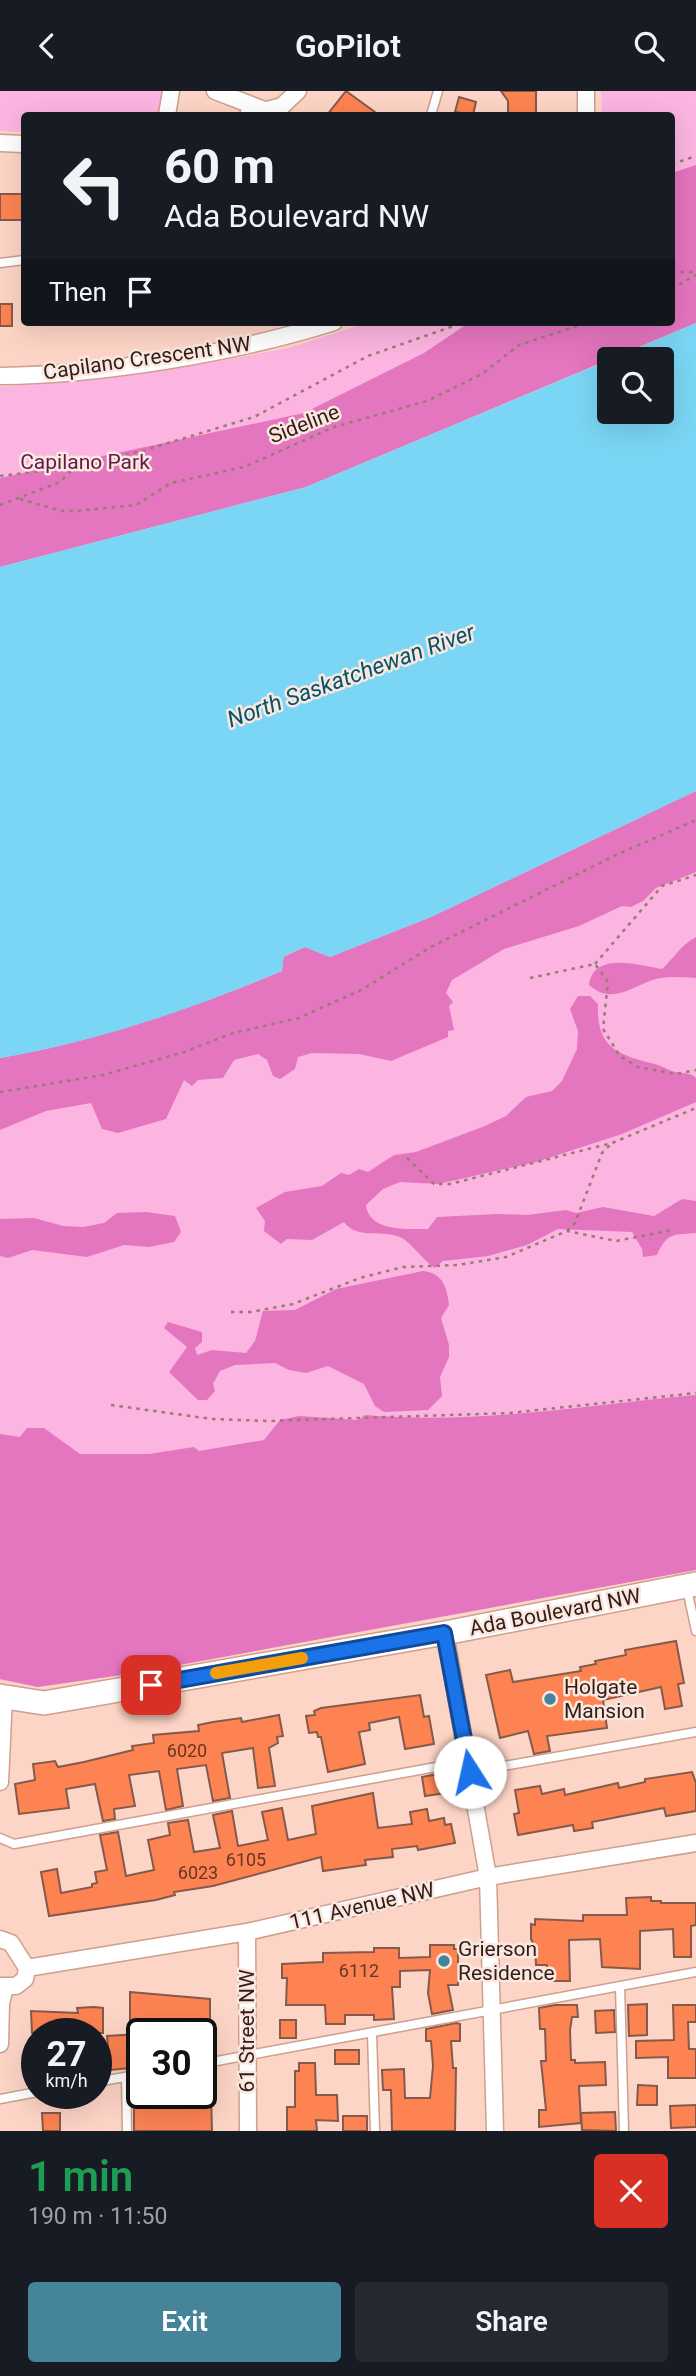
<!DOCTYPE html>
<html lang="en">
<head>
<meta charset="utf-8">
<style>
	:root { --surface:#171b24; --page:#242831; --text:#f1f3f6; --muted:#9ea1a6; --accent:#458499 }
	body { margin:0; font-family:Roboto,sans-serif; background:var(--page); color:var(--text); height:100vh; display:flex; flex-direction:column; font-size:26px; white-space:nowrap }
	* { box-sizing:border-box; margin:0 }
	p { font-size:23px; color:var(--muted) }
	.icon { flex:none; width:38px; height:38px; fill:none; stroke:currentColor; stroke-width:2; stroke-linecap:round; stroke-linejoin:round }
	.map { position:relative; height:2040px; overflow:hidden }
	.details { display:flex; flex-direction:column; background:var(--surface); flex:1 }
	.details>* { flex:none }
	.hud { position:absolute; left:21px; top:21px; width:654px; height:214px; border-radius:7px; box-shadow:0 7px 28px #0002; background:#171b24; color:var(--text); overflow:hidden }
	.tools { position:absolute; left:597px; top:256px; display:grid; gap:14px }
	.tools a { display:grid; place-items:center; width:77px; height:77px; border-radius:7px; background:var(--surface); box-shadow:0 7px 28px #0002; font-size:35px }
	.speed { position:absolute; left:21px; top:1927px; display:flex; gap:14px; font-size:35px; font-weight:700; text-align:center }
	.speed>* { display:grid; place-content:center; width:91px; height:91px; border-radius:50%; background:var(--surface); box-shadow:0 7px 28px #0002; line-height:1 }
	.speed small { font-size:18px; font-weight:400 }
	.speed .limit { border:4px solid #111; border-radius:10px; background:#fff; color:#111 }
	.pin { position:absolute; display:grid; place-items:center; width:60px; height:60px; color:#fff; margin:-30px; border-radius:14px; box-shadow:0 4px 10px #0006 }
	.me { position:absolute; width:77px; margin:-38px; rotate:350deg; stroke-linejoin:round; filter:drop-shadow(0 0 5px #0008) }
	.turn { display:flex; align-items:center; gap:24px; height:147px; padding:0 28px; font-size:32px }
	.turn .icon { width:91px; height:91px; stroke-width:2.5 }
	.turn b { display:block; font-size:49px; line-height:60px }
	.then { display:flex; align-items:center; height:66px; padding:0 28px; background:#0003; gap:14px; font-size:26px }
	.round { display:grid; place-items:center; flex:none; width:74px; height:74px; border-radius:7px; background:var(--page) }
	.summary { display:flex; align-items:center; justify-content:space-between; height:119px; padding:0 28px }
	h1 { font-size:42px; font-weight:600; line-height:52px; color:#1e9e55 }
	.primary-button { display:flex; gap:14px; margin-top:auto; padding:14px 28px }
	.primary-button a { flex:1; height:80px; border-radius:7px; background:var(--accent); color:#fff; font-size:28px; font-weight:600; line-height:80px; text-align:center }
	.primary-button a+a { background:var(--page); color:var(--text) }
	header { display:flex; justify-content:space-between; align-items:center; height:91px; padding:0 28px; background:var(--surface); font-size:32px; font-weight:600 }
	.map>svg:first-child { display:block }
</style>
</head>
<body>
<header><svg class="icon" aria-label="back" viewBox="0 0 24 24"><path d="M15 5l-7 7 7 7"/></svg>GoPilot<svg class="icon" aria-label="search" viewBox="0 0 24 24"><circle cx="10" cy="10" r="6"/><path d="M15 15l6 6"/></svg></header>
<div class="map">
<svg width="696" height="2040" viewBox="0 0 696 2040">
	<rect width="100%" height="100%" fill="#fdd5c6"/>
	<!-- green -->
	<path fill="#fbb5e0" d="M0,0H162C164,9 162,18 155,24H24V41L0,40Z
		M601,0H696V232L306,396L0,476V296L118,286L210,272L288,257L370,231H672V24H602Z
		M696,699V1478L37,1596L0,1589V968L237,899Z"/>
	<!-- forest -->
	<path fill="#e475bf" d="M696,74V232L306,396L0,476V387L304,322L424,262L470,231H672V82Z
		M696,700V781L656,797L643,810L631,816L622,815L579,835L504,858L452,889L446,902L453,911L449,915L454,939L448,940V946L391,970L359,963L312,962L298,966L295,978L280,988L273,985L267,969L258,963L234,969L223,987L198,989L192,995L184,989L166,1028L118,1042L102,1038L91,1012L46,1020L0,1039V967C94,951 194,917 282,880L283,866L305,856L330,866L431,826Z
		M696,846V887C683,886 669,885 656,888C631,895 613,915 589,894C593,860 639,874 662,878C674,867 682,853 696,846Z
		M578,905H590L598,913C596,956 617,964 655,973C662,975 668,979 675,981C684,983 689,981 696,987V1011L622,1043L536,1071L438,1093L400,1091L383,1098L366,1114C369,1141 407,1138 428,1138L437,1126L497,1123L527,1124L566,1119L576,1122L603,1116L654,1125L682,1108L696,1110V1142C676,1144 667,1140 657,1164L643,1166L642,1158L632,1141L558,1138L527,1154L488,1165L443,1170L435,1177C424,1170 411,1152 402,1147C383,1137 358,1150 344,1131L312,1149L287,1148L281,1153L264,1140L265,1130L256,1117L285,1101L322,1095L341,1082L349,1084L359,1078L368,1081L394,1064L416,1061L485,1035L506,1025L526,1006L552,1000L562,990L577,958L578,940L570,918Z
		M146,1121L175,1125L181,1141L174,1151L149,1156L124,1154L87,1166L32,1159L8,1167L0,1165V1128L34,1127L63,1135L83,1136L104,1132L117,1122Z
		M423,1180C442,1182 447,1195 449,1214L441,1227L449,1254V1266L440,1286L442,1305L428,1319L384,1321L375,1315L364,1293L328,1275L306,1282L289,1279L275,1272L235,1274L220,1280L213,1293L215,1300L207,1309H198L169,1281L187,1256L164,1237L168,1231L202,1241V1251L195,1257L197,1264L212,1259L246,1262L255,1250L263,1220L295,1219L336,1198Z
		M696,1304V1479L136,1582L38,1596L0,1588V1343L20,1346L27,1337H44L80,1363H149L194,1356L199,1360L264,1349L280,1329L299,1325L358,1329L365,1324C477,1334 586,1314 696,1304Z"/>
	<!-- water -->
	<path fill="#7ad6f4" d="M696,232V700L431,826L330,866L305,856L284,865L282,880C192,918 96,951 0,967V476L306,396L609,269V320H662V268H612Z"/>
	<!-- building -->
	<path fill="#fe8352" stroke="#855a4a" stroke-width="2" d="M346,0L379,24H327Z
		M501,0H536V24H508V10Z
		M459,6L476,11L473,24L455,21Z
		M0,103H24V129H0Z
		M0,213H12V235H0Z
		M676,1550L684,1592L678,1593L682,1615L665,1618L661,1596L603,1609L607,1637L547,1645L550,1660L534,1663L528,1640L500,1647L486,1584L510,1579L513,1591L581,1580L580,1576L596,1573L595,1570L626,1564L625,1559Z
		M420,1604L424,1626L429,1625L434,1653L405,1658L399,1626L369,1632L370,1639L359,1641L365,1673L328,1681L321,1646H318L317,1641L309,1642L306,1625L315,1624L314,1620L321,1617Z
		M279,1624L283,1645L277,1646L278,1652L269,1657L275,1695L258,1697L253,1657L222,1662L230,1707L213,1710L206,1674L177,1678L183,1715L166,1719L159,1680L129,1684L135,1715L114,1718L115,1728L103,1730L95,1693L66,1698L69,1717L19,1723L15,1693L35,1689L33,1673L55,1670L58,1676L84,1671L133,1659L132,1655L154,1652L153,1644L199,1640L198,1634L213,1631L241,1627L242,1631Z
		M692,1681L696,1692V1720L666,1725L664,1717L592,1731L593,1737L574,1740L573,1734L518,1744L514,1723L519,1722L515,1699L540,1695L542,1703L564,1698L565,1704L618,1692L619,1697L645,1691V1688Z
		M443,1682L446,1702L425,1705L422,1686Z
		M373,1702L378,1737L412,1733L410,1721L427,1718L429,1730L444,1727L445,1734L451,1733L455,1752L418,1759L417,1755L392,1758L393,1766L365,1769L366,1774L323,1780L321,1766L213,1795L174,1801L175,1804L156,1809L49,1825L41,1781L57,1778L61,1802L92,1796V1793L97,1792L95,1781L107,1779L100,1744L118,1741L126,1785L154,1779L148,1749L170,1744L168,1732L188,1729L194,1761L220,1757L213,1724L232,1720L238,1755L268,1749L262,1721L282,1717L288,1749L316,1743L312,1715Z
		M651,1806V1810H661V1812H696V1834L691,1835V1866H674L673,1838L640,1840V1878L602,1876L600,1848L569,1849L570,1890H547V1874H536L535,1856L531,1848V1833L535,1834V1828L583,1830V1824H627L626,1807Z
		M430,1854H454V1858H458V1894H448L453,1919L432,1923L428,1902L430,1879L400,1880V1896H392L394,1928L374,1929V1924H345V1933H326L325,1914H286L287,1887H282V1873L323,1871V1862L374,1861V1857H399V1867L430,1866Z
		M130,1901L210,1908V1933H196V1942H181V1931H151V1936H130Z
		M647,1913V1944L629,1945L628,1914Z
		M555,1914H577L578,1926H572L570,1939L571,1969H575V1972L605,1971L606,1994L579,1995L581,2032L539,2036V2019H546L541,1970H546L545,1938H540L539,1917Z
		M673,1914H696V1931H688L689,1958H696V1987H668V1966L636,1967V1950L674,1949Z
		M94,1916L103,1917V1942H32L31,1920L78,1922L77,1917Z
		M614,1919L615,1941L596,1942L595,1920Z
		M280,1929H296V1947H280Z
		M456,1932L460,1933V1950H451L453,1977H456L455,2040H392L391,1999H383L382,1979L404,1978L405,2007H430L433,1975L431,1950H426V1938Z
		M140,1943L141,1976L110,1979L107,1945Z
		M335,1959H359V1973H335Z
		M299,1972H315L316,2004H337L338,2030L316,2029L317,2040H287V2016H295V1980H299Z
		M638,1994L657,1995V2014H637Z
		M134,2002H211L212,2040H134Z
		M696,2014V2036L671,2037L670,2015Z
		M615,2021L616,2040L582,2039L581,2022Z
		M42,2022H60V2040H43Z
		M343,2025H367V2040H343Z"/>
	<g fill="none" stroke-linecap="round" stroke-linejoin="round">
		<!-- lane casing -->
		<g stroke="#ce9f8d" stroke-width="11">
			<path id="lane" d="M431,24L438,0
				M0,172L24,169
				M687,1498L696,1540
				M0,1747L14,1753L458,1672L470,1681L696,1641
				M620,1895L624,2040
				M372,1942L375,2040
				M201,1973L696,1881
				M126,1986L127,2040
				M96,1991L142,1983
				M0,2008L37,2001"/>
		</g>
		<!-- street casing -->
		<g stroke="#ce9f8d" stroke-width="19">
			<path id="street" d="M215,0L267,20
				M167,24L171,0
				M248,24L282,15L298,0
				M586,24V0
				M0,52L24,53
				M0,285C102,284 236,262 334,231
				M445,1542L488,1786L495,2040
				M0,1691L4,1606
				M247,1841L248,2040
				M0,1848L11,1852L27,1877L25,1888L16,1895H0
				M27,1877L247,1841L488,1786L696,1752
				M0,1953L1,1912L5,1897"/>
		</g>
		<!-- secondary casing -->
		<g stroke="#ce9f8d" stroke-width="26">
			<path id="secondary" d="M0,1605L44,1612L445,1542L696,1493"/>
		</g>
		<!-- path -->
		<path stroke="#997c71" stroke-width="2.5" stroke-dasharray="3.5 5" stroke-linecap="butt" d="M672,73L696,65
			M672,181H696
			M672,198L696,184
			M0,385L75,376L145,359L254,326L368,265L465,231
			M20,408L61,420H77L136,414L171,392L244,376L334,336L427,310L482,283L519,254L589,231
			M0,414L60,391L75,376
			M595,873L662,795L696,784
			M530,887L595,873L608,891L603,938L620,965L638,976L676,983L696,979
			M0,1001L103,984L184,961L233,942L299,927L363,898L429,857L616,764L696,729
			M407,1067L434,1093H450L612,1052L696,1017
			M567,1140L575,1132L602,1062L611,1053
			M231,1221H251L293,1213L360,1187L403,1176L458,1174L506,1166L567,1140L616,1150L673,1139
			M111,1314L212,1328L268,1330L510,1322L696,1302"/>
		<!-- lane -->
		<use href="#lane" stroke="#fff" stroke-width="8"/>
		<!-- street -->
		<use href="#street" stroke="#fff" stroke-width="16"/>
		<!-- secondary -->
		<use href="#secondary" stroke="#fff" stroke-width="23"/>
	</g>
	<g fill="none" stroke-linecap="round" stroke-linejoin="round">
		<!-- route casing -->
		<g stroke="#114b97" stroke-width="18">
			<path id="route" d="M151,1594L444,1542L470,1681"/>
		</g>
		<!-- route -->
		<use href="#route" stroke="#1a73e8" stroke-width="12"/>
		<!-- slow -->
		<path stroke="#f59e0b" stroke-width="12" d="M216,1582L302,1567"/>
	</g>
	<!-- markers -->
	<g fill="#458499" stroke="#fbe7df" stroke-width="2.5">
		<circle cx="550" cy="1608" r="7"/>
		<circle cx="444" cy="1870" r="7"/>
	</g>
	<g text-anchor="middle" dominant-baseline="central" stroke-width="5" stroke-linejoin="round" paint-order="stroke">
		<!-- number labels -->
		<g font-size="18" fill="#643726">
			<text x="187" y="1659">6020</text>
			<text x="246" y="1768">6105</text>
			<text x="198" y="1781">6023</text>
			<text x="359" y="1879">6112</text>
		</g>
		<!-- street labels -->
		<g font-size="21" fill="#301e17" stroke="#fbe7df">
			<text transform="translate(147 267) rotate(-8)">Capilano Crescent NW</text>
			<text transform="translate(304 333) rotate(-21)">Sideline</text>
			<text transform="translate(555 1521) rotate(-11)">Ada Boulevard NW</text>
			<text transform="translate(362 1815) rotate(-13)">111 Avenue NW</text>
			<text transform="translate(247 1940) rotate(-90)">61 Street NW</text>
		</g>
		<!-- park labels -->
		<g font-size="21" fill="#5f1a4b" stroke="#fbe7df">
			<text x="85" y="371">Capilano Park</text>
		</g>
		<!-- poi labels -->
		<g font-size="21" fill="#301e17" stroke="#fbe7df" text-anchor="start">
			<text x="564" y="1596">Holgate<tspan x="564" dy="24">Mansion</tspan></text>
			<text x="458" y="1858">Grierson<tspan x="458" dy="24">Residence</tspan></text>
		</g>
		<!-- water labels -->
		<g font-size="23" font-style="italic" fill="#00556a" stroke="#fbe7df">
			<text transform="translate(351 585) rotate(-20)">North Saskatchewan River</text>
		</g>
	</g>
</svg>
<div class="tools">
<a><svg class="icon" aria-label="search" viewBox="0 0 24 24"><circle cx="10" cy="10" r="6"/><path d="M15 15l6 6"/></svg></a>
</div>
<div class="speed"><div>27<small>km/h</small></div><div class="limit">30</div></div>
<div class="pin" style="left:151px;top:1594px;background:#d93025"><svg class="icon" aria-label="arrive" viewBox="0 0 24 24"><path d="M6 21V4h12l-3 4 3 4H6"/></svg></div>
<svg class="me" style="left:470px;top:1681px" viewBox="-20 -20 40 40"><circle r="19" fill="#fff"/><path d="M0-13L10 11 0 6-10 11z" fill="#1a73e8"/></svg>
<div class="hud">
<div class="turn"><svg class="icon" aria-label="left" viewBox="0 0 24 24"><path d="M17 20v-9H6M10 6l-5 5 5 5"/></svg><div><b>60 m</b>Ada Boulevard NW</div></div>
<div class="then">Then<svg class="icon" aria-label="arrive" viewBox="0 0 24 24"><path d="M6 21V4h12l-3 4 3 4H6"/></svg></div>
</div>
</div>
<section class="details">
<div class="summary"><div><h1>1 min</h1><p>190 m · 11:50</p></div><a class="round" style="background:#d93025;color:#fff"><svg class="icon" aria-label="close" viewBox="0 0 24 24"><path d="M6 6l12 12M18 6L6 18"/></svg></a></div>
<div class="primary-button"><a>Exit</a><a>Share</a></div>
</section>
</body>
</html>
